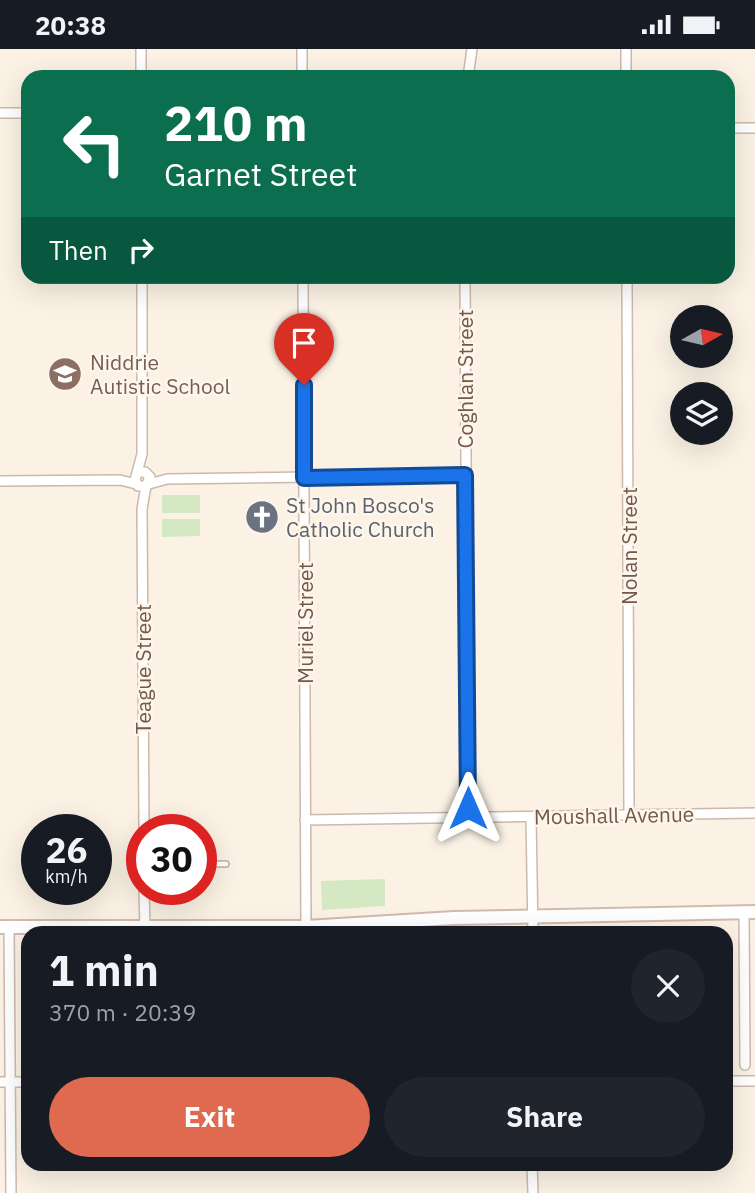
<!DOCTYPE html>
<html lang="en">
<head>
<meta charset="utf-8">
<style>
	:root { --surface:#171b24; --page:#20242c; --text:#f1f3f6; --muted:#9ea1a6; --accent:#df6a50 }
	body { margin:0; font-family:"IBM Plex Sans",sans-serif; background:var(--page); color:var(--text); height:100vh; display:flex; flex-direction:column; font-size:26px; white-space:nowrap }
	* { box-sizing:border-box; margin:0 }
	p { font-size:23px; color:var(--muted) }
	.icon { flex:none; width:38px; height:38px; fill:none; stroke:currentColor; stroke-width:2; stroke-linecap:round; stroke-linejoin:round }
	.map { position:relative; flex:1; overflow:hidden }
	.drawer { position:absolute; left:21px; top:877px; width:712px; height:245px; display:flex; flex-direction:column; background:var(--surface); border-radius:21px; box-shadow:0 7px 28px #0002 }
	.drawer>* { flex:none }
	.banner { position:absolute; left:21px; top:21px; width:714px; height:214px; border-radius:21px; box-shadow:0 7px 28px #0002; background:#0b6e4f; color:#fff; overflow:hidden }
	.needle { width:46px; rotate:82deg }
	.fabs { position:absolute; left:670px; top:256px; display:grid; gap:14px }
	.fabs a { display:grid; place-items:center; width:63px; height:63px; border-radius:50%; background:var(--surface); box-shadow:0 7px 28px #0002; font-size:35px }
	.speed { position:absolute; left:21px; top:765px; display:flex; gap:14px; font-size:35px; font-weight:700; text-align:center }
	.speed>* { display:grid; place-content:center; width:91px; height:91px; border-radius:50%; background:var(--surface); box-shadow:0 7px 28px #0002; line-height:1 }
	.speed small { font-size:18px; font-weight:400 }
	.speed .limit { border:10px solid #d22; background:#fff; color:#111 }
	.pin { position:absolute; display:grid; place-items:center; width:60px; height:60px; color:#fff; margin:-72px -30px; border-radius:50% 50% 50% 0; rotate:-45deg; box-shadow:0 0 7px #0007 }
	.pin .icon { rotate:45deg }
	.me { position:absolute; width:77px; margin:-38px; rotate:0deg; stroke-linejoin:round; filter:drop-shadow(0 0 5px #0008) }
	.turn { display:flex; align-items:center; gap:24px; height:147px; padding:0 28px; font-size:32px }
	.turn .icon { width:91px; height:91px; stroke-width:2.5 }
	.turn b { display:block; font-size:49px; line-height:60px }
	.then { display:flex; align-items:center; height:66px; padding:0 28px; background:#0003; gap:14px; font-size:26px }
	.round { display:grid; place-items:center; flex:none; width:74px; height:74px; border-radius:37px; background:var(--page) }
	.summary { display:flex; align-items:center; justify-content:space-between; height:119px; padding:0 28px }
	h1 { font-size:42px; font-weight:700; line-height:52px }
	.action { display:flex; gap:14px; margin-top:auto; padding:14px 28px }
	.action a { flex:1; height:80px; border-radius:42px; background:var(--accent); color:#fff; font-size:28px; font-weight:700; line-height:80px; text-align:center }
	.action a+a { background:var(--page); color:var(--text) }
	.status { display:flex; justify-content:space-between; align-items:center; height:49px; padding:0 35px; background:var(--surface); direction:ltr }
	.status svg { height:19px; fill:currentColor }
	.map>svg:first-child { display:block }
</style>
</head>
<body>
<div class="status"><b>20:38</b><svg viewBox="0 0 49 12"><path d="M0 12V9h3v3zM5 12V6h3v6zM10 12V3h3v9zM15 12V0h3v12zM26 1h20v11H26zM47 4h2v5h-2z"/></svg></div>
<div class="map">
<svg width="755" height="1144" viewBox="0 0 755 1144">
	<rect width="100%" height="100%" fill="#fbf2e5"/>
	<!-- green -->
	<path fill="#d4e8c4" d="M162,446H200V464H162Z
		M162,470H200V487L162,488Z
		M385,830V857L322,861L321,832Z"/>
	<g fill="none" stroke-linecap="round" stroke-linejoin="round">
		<!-- lane casing -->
		<g stroke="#ccb9ac" stroke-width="8">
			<path id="lane" d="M201,815H226"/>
		</g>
		<!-- street casing -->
		<g stroke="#ccb9ac" stroke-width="12">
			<path id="street" d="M302,0V28
				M141,28V0
				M468,28L472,0
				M626,28V0
				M0,64H28
				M728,79H755
				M303,228L306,878
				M465,228L468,768
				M627,228L629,766
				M139,423H145L150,428L146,437H138L135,431L142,405V228
				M0,432L120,431L136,435
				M149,435L167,430L465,426
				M531,768L533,884
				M305,771L755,764
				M144,780L142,460L146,437
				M144,840L145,878
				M744,863L745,1016
				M9,877L11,1144
				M726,1032H755
				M0,1033H28
				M532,1115L533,1144"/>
		</g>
		<!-- secondary casing -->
		<g stroke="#d1bbac" stroke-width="16">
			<path id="secondary" d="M0,878H306L454,869L755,863"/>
		</g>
		<!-- lane -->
		<use href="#lane" stroke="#fff" stroke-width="4.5"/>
		<!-- street -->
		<use href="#street" stroke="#fff" stroke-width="9"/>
		<!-- secondary -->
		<use href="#secondary" stroke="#fff" stroke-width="12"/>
	</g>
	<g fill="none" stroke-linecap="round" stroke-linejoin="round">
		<!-- route casing -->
		<g stroke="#114b97" stroke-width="18">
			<path id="route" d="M304,336V429L465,426L468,759"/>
		</g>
		<!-- route -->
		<use href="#route" stroke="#1a73e8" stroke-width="12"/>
	</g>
	<!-- icons -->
	<defs>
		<g id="school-disc" transform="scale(1.75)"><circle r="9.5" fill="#8d6e63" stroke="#fef6eb"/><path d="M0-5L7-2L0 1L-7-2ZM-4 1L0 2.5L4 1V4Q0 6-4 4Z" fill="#fff"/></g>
		<g id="church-disc" transform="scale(1.75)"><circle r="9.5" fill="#6b7280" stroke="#fef6eb"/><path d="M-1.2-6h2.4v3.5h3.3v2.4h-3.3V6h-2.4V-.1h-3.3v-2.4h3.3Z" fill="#fff"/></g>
	</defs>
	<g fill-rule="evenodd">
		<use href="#school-disc" x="65" y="325"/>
		<use href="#church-disc" x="262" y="468"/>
	</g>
	<g text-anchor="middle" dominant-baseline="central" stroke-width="5" stroke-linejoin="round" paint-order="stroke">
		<!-- education labels -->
		<g font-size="21" fill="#785e54" stroke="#fef6eb" text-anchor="start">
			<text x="90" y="313">Niddrie<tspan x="90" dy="24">Autistic School</tspan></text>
		</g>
		<!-- street labels -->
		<g font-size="21" fill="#73584b" stroke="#fef6eb">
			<text transform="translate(465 330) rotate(-90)">Coghlan Street</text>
			<text transform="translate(629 497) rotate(-90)">Nolan Street</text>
			<text transform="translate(305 574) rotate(-90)">Muriel Street</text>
			<text transform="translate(143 620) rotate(-90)">Teague Street</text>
			<text transform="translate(614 766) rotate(-1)">Moushall Avenue</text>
		</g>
		<!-- worship labels -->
		<g font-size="21" fill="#5b616d" stroke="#fef6eb" text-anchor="start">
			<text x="286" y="456">St John Bosco's<tspan x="286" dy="24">Catholic Church</tspan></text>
		</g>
	</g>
</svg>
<div class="fabs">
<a><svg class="needle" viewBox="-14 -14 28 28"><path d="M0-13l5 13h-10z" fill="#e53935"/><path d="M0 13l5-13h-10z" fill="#9ea1a6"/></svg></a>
<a><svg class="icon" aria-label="layers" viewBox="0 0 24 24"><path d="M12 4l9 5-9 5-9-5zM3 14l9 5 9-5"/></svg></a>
</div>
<div class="speed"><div>26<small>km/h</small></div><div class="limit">30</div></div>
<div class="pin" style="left:304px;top:336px;background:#d93025"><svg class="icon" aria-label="arrive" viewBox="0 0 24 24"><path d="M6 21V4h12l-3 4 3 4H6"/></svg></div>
<svg class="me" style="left:468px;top:759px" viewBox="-20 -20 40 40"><path d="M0-17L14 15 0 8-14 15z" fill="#1a73e8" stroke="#fff" stroke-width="4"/></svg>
<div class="banner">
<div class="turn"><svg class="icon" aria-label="left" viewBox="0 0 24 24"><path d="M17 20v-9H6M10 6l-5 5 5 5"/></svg><div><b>210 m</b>Garnet Street</div></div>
<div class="then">Then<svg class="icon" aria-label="right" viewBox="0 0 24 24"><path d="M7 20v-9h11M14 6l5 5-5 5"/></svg></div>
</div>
<section class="drawer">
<div class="summary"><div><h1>1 min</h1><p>370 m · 20:39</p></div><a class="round"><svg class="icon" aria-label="close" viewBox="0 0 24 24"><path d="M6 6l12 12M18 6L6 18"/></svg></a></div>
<div class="action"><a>Exit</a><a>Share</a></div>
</section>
</div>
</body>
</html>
